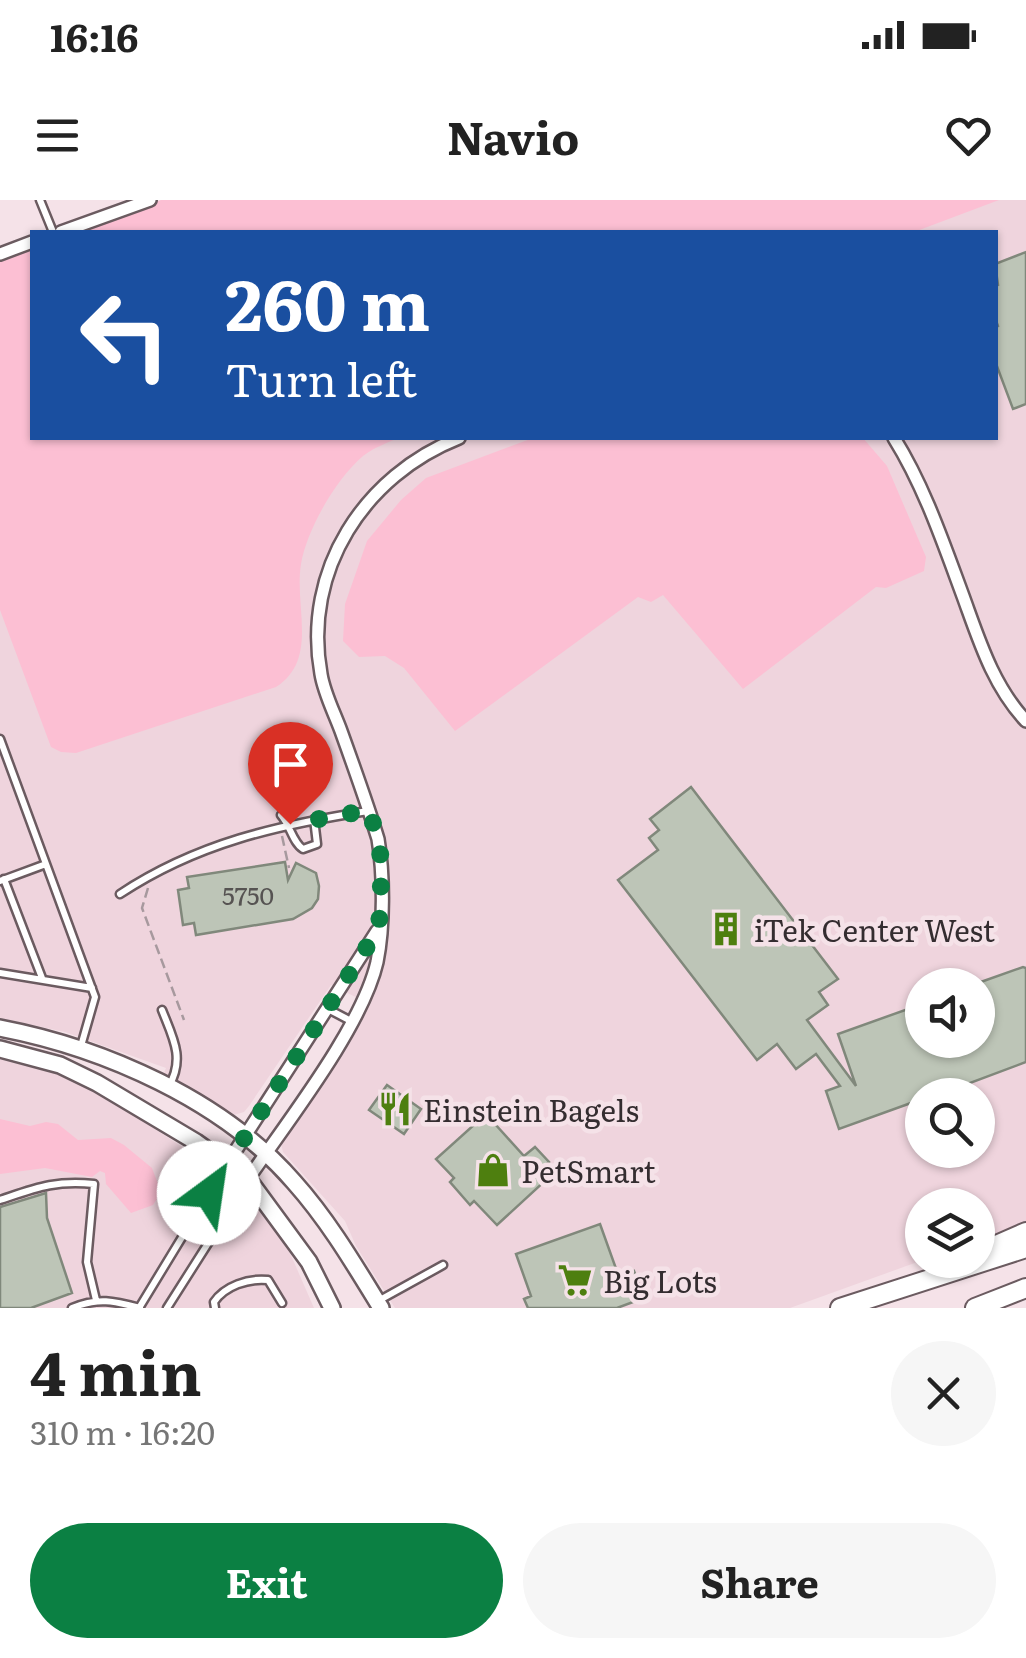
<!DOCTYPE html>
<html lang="en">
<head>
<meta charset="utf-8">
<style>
	:root { --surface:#fff; --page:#f6f6f6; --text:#222; --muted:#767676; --accent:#0b8043 }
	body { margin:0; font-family:Literata,serif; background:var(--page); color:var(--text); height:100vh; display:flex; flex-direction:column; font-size:38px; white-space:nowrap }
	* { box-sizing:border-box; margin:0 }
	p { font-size:32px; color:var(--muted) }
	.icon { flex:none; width:55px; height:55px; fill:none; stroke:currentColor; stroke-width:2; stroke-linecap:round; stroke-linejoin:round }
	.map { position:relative; height:1108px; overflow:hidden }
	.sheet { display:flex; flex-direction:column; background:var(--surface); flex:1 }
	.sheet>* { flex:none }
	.banner { position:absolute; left:30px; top:30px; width:968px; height:210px; border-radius:0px; box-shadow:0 2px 8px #0004; background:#1a4fa0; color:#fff; overflow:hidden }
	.fabs { position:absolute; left:905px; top:768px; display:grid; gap:20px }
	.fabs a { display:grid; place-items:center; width:90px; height:90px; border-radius:50%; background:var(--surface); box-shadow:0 2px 8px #0004; font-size:50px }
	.pin { position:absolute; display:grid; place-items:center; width:85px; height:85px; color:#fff; margin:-102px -42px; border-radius:50% 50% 50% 0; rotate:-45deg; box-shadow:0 0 10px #0007 }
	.pin .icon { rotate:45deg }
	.me { position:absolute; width:110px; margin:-55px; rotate:31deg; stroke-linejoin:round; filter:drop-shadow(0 0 8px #0008) }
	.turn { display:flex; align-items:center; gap:35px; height:210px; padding:0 30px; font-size:45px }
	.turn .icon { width:130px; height:130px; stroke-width:2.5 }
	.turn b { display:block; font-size:70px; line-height:85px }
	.round { display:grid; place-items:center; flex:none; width:105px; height:105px; border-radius:52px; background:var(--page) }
	.overview { display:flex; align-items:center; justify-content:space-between; height:170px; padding:0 30px }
	h1 { font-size:60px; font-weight:700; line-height:75px }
	.action { display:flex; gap:20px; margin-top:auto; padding:20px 30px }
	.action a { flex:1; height:115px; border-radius:60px; background:var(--accent); color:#fff; font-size:40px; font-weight:700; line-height:115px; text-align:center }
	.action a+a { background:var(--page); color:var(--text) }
	.status { display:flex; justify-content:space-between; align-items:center; height:70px; padding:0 50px; background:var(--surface); direction:ltr }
	.status svg { height:28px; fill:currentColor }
	header { display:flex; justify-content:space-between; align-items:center; height:130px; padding:0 30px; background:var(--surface); font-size:45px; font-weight:700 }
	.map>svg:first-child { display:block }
</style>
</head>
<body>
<div class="status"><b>16:16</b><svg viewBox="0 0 49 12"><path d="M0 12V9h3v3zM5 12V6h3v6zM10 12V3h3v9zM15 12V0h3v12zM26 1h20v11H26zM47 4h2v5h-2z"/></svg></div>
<header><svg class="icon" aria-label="menu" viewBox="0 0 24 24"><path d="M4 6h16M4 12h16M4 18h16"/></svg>Navio<svg class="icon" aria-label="heart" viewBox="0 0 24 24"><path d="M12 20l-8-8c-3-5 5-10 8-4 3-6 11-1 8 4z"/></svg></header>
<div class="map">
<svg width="1026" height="1108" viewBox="0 0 1026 1108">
	<rect width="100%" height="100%" fill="#f5e2e8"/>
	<!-- built -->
	<path fill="#efd4dd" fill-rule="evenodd" d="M162,0H1026V1022L978,1040V1005H922L923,1060L790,1108H395L356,1046L345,1021L283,952L281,944L282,937L368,803L331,785L249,906L244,912L230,916L163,875L166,868L65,832L0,818V59L32,238H995V32H73ZM922,785H978V840H922ZM922,895H978V950H922Z
		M0,859L57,874L107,898L201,959L264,1013L290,1053L314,1108H0Z"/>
	<!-- green -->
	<path fill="#fcbfd3" d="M161,0H999L914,32H72Z
		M32,47V238H398C387,243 373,248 363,256C336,279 307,329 301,364C294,407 319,459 276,487L76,553L61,552L51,547L0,410V59Z
		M533,238H863L887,266L926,357L924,371L886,388L876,387L743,489L663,395L651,402L638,397L455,531L404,468L385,456L359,457L343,441L345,404L367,341L401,300L426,278Z
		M0,919L30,926L46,922L58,924L78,940L111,938L124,945L152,968L161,992L153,1005L131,1013L106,984L105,973L100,971L92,977L45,968L0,974Z"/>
	<!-- building -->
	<path fill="#bdc5b7" stroke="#80887b" stroke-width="2.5" d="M1026,52V204L1013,209L995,161V128L998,126L995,118V86L998,85L995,64Z
		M691,587L838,779L819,792L828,805L807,820L856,886L838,834L922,804V840H978V783L1023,767L1026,768V862L938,895H922V899L839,929L826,891L840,886L816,854L796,869L777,844L757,860L618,680L658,650L649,638L659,630L650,619Z
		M285,662L288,680L296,663L316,673L319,686L318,699L312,708L293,719L196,735L194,723L183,725L178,690L189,688L187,677Z
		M387,885L421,909L404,934L369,910Z
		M486,914L524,956L535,947L549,962L539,972L546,980L497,1025L474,1001L470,1005L450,982L454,978L436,959Z
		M46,993L47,1018L72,1093L31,1108H0V1007Z
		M600,1024L619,1077L634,1071L644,1098L617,1108H528L524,1099L531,1096L516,1054Z"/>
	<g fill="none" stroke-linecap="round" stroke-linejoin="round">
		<!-- lane casing -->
		<g stroke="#6b5b60" stroke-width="11">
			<path id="lane" d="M40,0L53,32
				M0,539L95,797L81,846
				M281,615C290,625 293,643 303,649L317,644L314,619
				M4,679L42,778
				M0,681L46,664
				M120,694C197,643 278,625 368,611
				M0,773L92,788
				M328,809L351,821
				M162,810C173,838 185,858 169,886
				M0,1000C36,988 55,980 94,984L87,1062L96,1100
				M378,1101L443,1065
				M72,1108C98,1097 114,1101 140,1108
				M139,1108L226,965
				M167,1108L247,982
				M215,1108L214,1102C225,1086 248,1078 268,1080L282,1103"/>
		</g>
		<!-- street casing -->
		<g stroke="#6b5b60" stroke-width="16">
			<path id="street" d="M61,32L150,0
				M0,54L32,42
				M894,238C924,286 943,342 963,396C979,440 993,486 1026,521
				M227,964L377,731
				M248,979C287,922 362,827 377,762C384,727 384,675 378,639C367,603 354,567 341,531C334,512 324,493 321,474C302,370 365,275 459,238"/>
		</g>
		<!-- secondary casing -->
		<g stroke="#6b5b60" stroke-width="20">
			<path id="secondary" d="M0,828C104,848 223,900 294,982C328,1020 354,1064 381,1108
				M0,849L60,865L97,883L196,942L248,979L309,1062L332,1108"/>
		</g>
		<!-- primary casing -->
		<g stroke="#6b5b60" stroke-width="22">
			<path id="primary" d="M978,1053L1026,1032
				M840,1108L1026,1048
				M975,1108L1026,1088"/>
		</g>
		<!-- path -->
		<path stroke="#a7999e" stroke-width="2.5" stroke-dasharray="10 5" stroke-linecap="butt" d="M282,636L289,668
			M148,688L142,708L184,820"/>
		<!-- lane -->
		<use href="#lane" stroke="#fff" stroke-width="6"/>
		<!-- street -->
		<use href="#street" stroke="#fff" stroke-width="11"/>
		<!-- secondary -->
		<use href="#secondary" stroke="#fff" stroke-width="15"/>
		<!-- primary -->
		<use href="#primary" stroke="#fff" stroke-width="18"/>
	</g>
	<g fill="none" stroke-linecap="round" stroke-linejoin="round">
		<!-- route -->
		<path stroke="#0b8043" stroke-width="18" stroke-dasharray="0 32.4" d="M209,993L379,728L382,662L370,610L290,624"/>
	</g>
	<!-- icons -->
	<defs>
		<g id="building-bare" transform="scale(2.7)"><path d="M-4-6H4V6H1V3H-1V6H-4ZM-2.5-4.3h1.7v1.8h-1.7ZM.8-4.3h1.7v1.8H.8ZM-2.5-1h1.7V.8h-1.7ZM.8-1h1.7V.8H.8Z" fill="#4e7f0f" stroke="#f5e2e8" stroke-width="2.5" paint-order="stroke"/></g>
		<g id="restaurant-bare" transform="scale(2.7)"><path d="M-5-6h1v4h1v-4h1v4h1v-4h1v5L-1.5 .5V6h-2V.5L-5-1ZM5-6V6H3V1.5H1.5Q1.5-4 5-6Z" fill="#4e7f0f" stroke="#f5e2e8" stroke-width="2.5" paint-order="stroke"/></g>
		<g id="shop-bare" transform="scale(2.7)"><path d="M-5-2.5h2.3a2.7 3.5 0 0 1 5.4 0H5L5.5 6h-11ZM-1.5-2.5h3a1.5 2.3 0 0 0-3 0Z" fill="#4e7f0f" stroke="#f5e2e8" stroke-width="2.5" paint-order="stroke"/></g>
		<g id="supermarket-bare" transform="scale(2.7)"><path d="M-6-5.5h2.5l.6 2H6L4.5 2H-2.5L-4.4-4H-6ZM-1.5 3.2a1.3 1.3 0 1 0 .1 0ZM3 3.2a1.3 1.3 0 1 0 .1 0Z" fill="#4e7f0f" stroke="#f5e2e8" stroke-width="2.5" paint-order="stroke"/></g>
	</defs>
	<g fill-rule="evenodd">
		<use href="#building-bare" x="726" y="729"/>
		<use href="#restaurant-bare" x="395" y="909"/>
		<use href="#shop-bare" x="493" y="970"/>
		<use href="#supermarket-bare" x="575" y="1080"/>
	</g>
	<g text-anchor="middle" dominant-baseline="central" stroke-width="9" stroke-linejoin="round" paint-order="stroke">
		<!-- number labels -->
		<g font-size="25" fill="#565352">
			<text x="248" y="694">5750</text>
		</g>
		<!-- poi labels -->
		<g font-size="30" fill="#342d30" stroke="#f5e2e8" text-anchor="start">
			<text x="754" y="729">iTek Center West</text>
			<text x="423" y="909">Einstein Bagels</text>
			<text x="521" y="970">PetSmart</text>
			<text x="603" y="1080">Big Lots</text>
		</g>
	</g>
</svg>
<div class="fabs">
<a><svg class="icon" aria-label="sound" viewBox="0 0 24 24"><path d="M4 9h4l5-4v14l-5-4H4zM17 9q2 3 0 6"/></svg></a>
<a><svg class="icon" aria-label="search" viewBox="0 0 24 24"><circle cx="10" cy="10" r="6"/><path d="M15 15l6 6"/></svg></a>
<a><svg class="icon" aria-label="layers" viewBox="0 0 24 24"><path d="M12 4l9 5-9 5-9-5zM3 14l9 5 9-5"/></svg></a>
</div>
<div class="pin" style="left:290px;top:624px;background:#d93025"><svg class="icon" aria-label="arrive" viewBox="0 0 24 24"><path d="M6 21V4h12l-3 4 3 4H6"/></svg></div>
<svg class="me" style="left:209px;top:993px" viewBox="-20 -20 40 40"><circle r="19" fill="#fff"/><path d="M0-13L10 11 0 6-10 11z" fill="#0b8043"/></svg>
<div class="banner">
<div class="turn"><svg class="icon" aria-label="left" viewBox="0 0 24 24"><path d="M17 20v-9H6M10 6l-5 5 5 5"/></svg><div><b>260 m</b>Turn left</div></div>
</div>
</div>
<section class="sheet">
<div class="overview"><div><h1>4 min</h1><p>310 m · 16:20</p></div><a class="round"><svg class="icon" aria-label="close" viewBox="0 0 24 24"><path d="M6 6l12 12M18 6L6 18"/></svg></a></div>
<div class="action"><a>Exit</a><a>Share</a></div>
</section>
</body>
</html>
